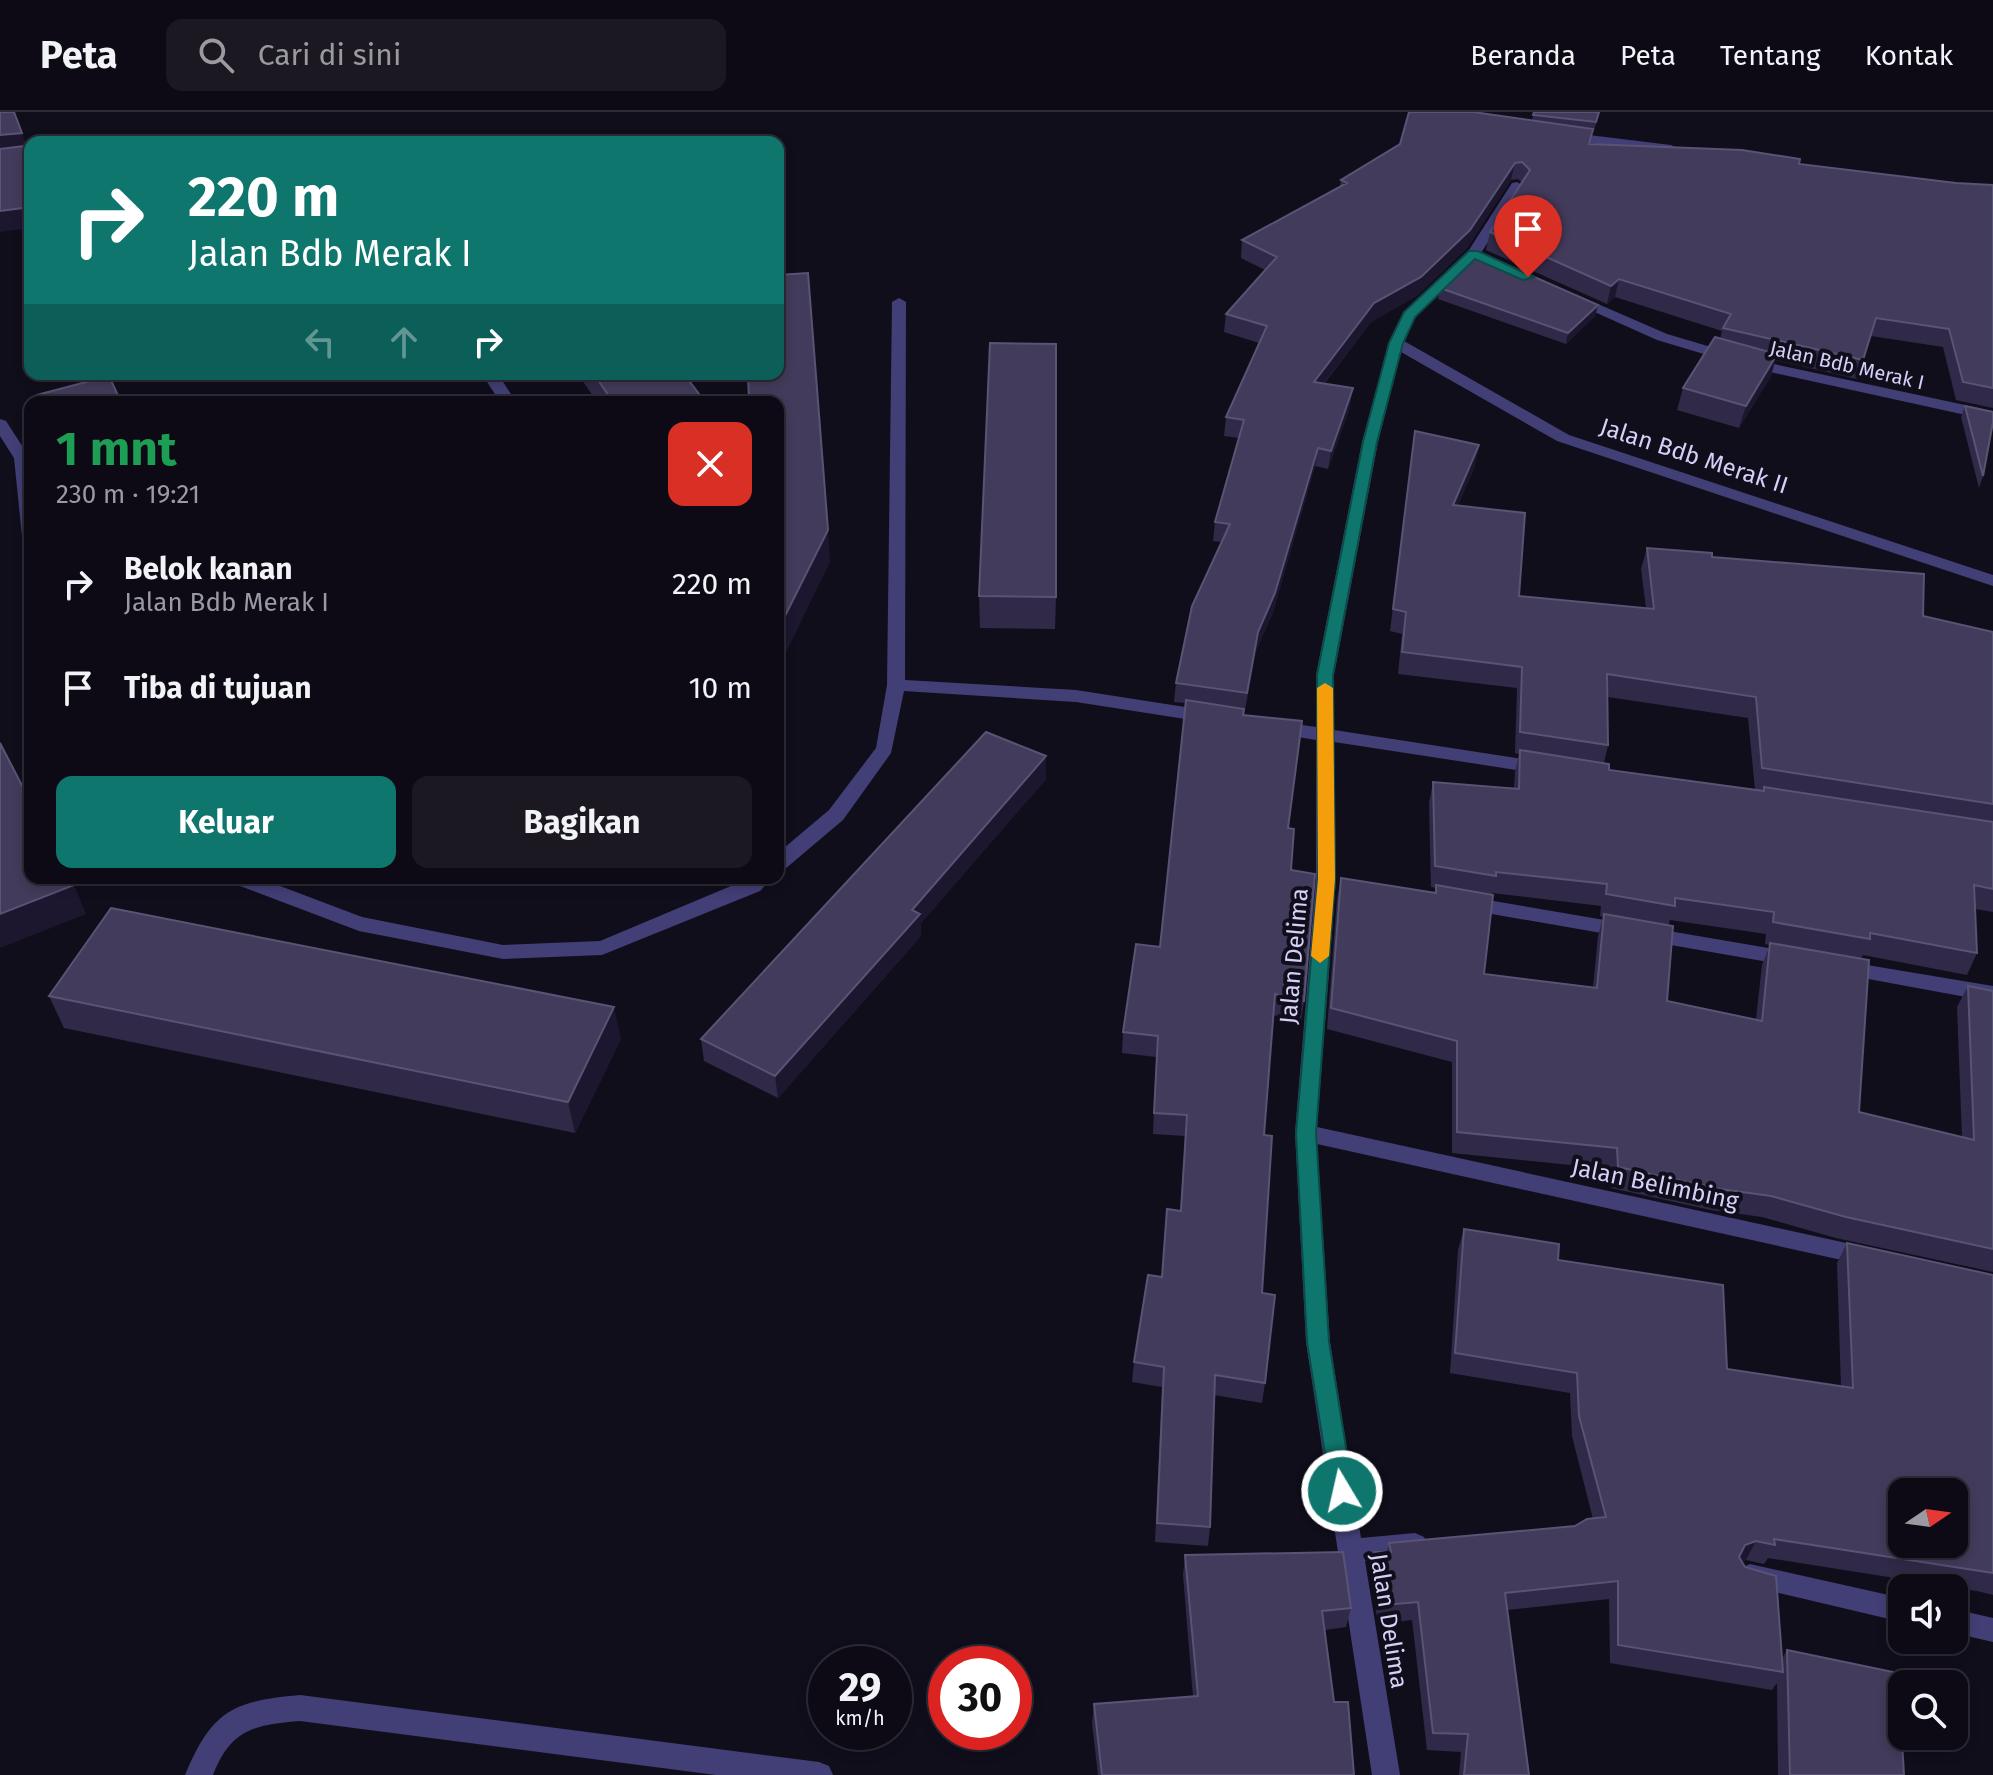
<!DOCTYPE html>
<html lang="id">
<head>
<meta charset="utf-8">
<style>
	:root { --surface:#0d0a15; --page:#1b1822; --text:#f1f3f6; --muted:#9a9aa0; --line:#2d2b34; --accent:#0f766e }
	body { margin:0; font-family:"Fira Sans",sans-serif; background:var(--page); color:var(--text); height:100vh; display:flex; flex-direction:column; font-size:30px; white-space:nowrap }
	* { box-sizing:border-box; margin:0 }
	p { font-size:26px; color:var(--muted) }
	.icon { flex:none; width:44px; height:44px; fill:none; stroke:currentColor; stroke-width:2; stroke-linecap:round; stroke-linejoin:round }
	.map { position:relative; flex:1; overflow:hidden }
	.sheet { position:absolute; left:24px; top:284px; width:760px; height:488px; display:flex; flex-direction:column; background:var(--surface); border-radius:16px; box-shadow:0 4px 12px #0003,0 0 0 2px var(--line) }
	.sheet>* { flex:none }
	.guide { position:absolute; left:24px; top:24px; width:760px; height:244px; border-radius:16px; box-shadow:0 4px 12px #0003,0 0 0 2px var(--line); background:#0f766e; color:#fff; overflow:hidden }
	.needle { width:52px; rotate:77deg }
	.tools { position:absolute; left:1888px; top:1366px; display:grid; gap:16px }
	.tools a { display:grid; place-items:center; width:80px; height:80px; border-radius:16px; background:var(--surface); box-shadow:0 4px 12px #0003,0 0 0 2px var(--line); font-size:40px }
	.speed { position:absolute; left:808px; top:1534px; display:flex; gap:16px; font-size:40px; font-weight:700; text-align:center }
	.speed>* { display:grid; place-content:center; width:104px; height:104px; border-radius:50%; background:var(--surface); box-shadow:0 4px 12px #0003,0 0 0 2px var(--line); line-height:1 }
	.speed small { font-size:20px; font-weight:400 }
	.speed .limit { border:12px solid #d22; background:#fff; color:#111 }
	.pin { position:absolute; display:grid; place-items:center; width:68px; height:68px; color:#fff; margin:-82px -34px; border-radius:50% 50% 50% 0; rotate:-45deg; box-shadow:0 0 8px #0007 }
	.pin .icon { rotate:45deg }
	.me { position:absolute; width:88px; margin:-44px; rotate:351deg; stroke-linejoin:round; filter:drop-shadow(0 0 6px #0008) }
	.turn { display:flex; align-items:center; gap:28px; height:168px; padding:0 32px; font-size:36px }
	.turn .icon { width:104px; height:104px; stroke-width:2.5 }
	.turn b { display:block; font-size:56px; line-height:68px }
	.lanes { display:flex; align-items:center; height:76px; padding:0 32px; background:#0003; justify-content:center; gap:40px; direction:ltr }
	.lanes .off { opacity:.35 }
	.round { display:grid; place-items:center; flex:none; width:84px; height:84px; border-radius:16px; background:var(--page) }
	.headline { display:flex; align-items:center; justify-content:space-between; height:136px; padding:0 32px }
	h1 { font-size:48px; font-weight:700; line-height:60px; color:#1e9e55 }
	.primary-button { display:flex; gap:16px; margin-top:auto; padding:16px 32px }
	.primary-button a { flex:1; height:92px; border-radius:16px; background:var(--accent); color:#fff; font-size:32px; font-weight:700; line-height:92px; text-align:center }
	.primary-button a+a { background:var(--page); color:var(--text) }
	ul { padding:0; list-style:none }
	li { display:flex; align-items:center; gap:24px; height:104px; padding:0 32px }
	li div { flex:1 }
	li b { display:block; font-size:30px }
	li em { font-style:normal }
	header { display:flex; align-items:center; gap:48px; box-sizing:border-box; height:112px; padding:0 40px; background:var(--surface); border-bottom:2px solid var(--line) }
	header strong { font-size:38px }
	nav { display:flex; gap:44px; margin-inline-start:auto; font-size:28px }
	.search { width:560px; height:72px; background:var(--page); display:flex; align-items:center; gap:20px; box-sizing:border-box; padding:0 28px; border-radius:16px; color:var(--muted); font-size:30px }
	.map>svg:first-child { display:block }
</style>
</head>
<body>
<header>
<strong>Peta</strong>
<div class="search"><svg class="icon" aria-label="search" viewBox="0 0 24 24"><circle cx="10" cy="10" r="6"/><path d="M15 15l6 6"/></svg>Cari di sini</div>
<nav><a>Beranda</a><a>Peta</a><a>Tentang</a><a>Kontak</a></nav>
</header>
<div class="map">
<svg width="1993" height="1663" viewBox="0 0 1993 1663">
	<rect width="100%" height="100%" fill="#110e1c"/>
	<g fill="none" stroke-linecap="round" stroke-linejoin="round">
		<!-- minor -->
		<path fill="#423f76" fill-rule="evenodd" d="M1564,20L1671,33L1678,37L1671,41L1559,27L1557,24Z
			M1517,70L1524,74L1479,144L1415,205L1404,229L1569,323L1993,463V474L1557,329L1401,240L1378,330L1334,563V618L1543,650L1552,656L1543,662L1334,630L1336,767L1317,1015L1869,1136L1877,1138L1880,1145L1877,1152L1869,1154L1317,1032L1330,1230L1361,1426L1415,1421L1424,1425L1428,1433L1424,1441L1365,1449L1400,1663H1372L1306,1230L1295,1021L1316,767V628L1274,621L1265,615L1274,609L1316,615V563L1362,330L1389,231L1404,200L1469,138L1512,71Z
			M1575,182L1667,222L1755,248L1993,299V309L1747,255L1657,228L1570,189L1568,186Z
			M899,186L906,190L905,568L1076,578L1211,599L1220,605L1211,611L1076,590L904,579L891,641L843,708L785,757L778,759V741L829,698L876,636L887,573L892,190Z
			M482,262H498L516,290H500Z
			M0,307L6,309L30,346V429L22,424L14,346L0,324Z
			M229,766H259L362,805L503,833L600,829L750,766H772L760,779L602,843L503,847L359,819L232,771Z
			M1464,784L1792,840L1802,847L1792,854L1457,796L1454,791L1457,786Z
			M1843,849L1993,874V890L1836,861L1833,856Z
			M1750,1452L1902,1486V1510L1741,1472L1737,1464L1741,1456Z
			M1954,1497L1993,1506V1530L1954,1521Z
			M300,1583L819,1650L829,1654L833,1663H716L300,1609C254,1613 231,1617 213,1663H185C212,1599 232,1589 300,1583Z"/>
	</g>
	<!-- wall -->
	<path fill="#302a48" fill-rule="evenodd" d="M1534,0H1600L1593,21H1592L1590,32L1799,52L1956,71L1993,73V296L1956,288L1943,235L1871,224L1857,267L1775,248L1771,264L1739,316L1677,298L1683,276L1720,227L1722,219L1615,185L1607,192L1486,138L1490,120L1522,71L1518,67L1511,68L1467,136L1418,183L1371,210L1324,272L1350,295L1328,357L1315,354L1273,500L1256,539L1244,603L1288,716L1304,889L1301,910L1273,903L1264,1023L1262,1181L1265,1271L1262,1291L1214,1283L1210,1415L1208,1434L1155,1430L1162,1275L1132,1270L1134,1250L1162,1165L1180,1099L1185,1024L1153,1022L1156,945L1122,941L1123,920L1160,835L1186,591L1174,590L1176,571L1222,430L1213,429L1215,410L1239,326L1224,324L1226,305L1259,231L1224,220L1226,202L1265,158L1241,146L1242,128L1340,74L1341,68L1532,8Z
		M1440,176L1598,193L1595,204L1566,232L1438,187Z
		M578,262H684L705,290H597Z
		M1965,294L1983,364L1979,376L1961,305Z
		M1415,319L1475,354L1458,393L1519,484L1646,496L1641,457L1647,436L1712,445L1923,504L1993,520V800L1975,797L1977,841L1967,863L1863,843L1861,847L1859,1000L1962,1026L1957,895L1968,874L1993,879V1160L1836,1126L1762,1105L1711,1098L1611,1076L1610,1057L1452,1041V950L1327,917L1337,787L1341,766L1434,781L1436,776L1431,775L1429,691L1433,670L1514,676L1515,660L1519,642L1515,641L1517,576L1398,562L1402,522L1390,519ZM1608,585L1748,606L1755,677L1763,679L1609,658L1604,651L1608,633ZM1492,781L1601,794L1600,804L1603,805L1598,824L1593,875L1484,862ZM1670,808L1766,822L1765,832L1770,833L1762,853L1756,907L1667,889L1668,814Z
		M979,484L1056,485L1055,517L980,516Z
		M1046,644V667L921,811V824L778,986L704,949L701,927Z
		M49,884L621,927L575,1021L64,916Z
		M1464,1117L1558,1148L1727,1257L1841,1275L1837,1151L1847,1131L1993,1163V1483L1977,1479L1768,1446L1764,1452L1746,1448L1742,1450L1782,1547L1787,1538L1904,1663H1778L1777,1571L1772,1578L1610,1551L1609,1487L1507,1498L1529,1663H1459L1461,1640L1427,1638L1412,1508L1378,1512L1370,1459L1375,1440H1387L1389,1431L1575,1414L1593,1407L1572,1324L1570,1281L1450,1261L1458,1138Z
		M1185,1443L1351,1496L1346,1515L1325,1518L1334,1590L1354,1663H1098L1092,1611L1094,1592L1193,1585L1183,1463Z"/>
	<!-- shaded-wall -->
	<path fill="#1c172f" d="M22,21L29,40L0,44V23Z
		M1515,51L1511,68L1467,136L1418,183L1371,210L1311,288L1314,270L1374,191Z
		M30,95V116L0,120V99Z
		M1619,167L1615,185L1607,192L1611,174Z
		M1598,193L1595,204L1566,232L1568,221Z
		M1777,242L1771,264L1739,316L1746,294Z
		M1353,276L1350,295L1328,357L1331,339Z
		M1479,333L1475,354L1449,414L1453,393Z
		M1318,336L1315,354L1273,500L1256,539L1245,600L1258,520Z
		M828,418L830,450L778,557V518Z
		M1046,644V667L921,811V824L778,986L775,964L912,798Z
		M74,773L86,802L0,836V802Z
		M614,895L621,927L575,1021L568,990Z
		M1756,1429L1746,1448L1735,1452L1745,1433Z"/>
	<!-- building -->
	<path fill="#423b5b" stroke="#595374" stroke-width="2" fill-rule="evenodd" d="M0,0H14L22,21L0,23Z
		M1409,0H1473L1593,17L1589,32L1742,38L1800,47L1799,52L1956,71L1993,73V276L1963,270L1949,217L1876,206L1863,248L1723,216L1731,202L1619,167L1611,174L1490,120L1530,58L1522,50L1515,51L1470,118L1421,165L1374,191L1314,270L1353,276L1331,339L1318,336L1275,481L1258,520L1247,581L1176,571L1192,494L1230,412L1215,410L1244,308L1226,305L1267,214L1226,202L1277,145L1242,128L1347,71L1341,68L1400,32Z
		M1534,0H1599L1596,10L1533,3Z
		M26,31L30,39V95L0,99V37L24,34Z
		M1478,140L1598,193L1568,221L1440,176Z
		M808,161L828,418L778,518V290H749L748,262H778V163Z
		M1715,225L1777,242L1746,294L1683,276Z
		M990,231L1056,232V485L979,484Z
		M594,262H684L705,290H613Z
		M109,264L121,290H40L37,283Z
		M1965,294L1993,300V310L1983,364Z
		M1415,319L1479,333L1453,393L1525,401L1519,484L1654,497L1647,436L1712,441V445L1924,462L1923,504L1993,520V692L1762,656L1756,585L1607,562L1608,633L1520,620L1522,555L1402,540L1406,500L1393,497Z
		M1186,588L1244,597L1243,603L1302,609L1288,716L1294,717L1291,758L1315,762L1304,889L1275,882L1264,1023L1272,1024L1262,1181L1275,1183L1265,1271L1215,1263L1210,1415L1157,1411L1164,1255L1134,1250L1148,1163L1162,1165L1167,1097L1181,1099L1187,1003L1154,1001L1158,924L1123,920L1136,832L1160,835Z
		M986,620L1046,644L912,798L920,802L775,964L701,927Z
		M0,631L30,689V766H70L74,773L0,802Z
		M1520,638L1609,652V658L1764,679V675L1993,710V777L1974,773L1977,841L1870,821V827L1773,810L1774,800L1675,786V794L1606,782L1607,772L1496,760V764L1435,754L1433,670L1519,677Z
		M1341,766L1436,781V773L1493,783L1484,862L1597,876L1604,802L1673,814L1667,889L1762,909L1770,831L1869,848L1859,1000L1974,1028L1968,874L1993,879V1137L1846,1105L1771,1084L1720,1077L1618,1055L1617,1036L1457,1020V929L1331,896Z
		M111,796L614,895L568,990L49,884Z
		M1464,1117L1559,1132L1558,1148L1723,1173L1727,1257L1853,1276L1847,1131L1993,1163V1461L1774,1427L1775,1433L1756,1429L1745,1433L1739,1445L1745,1455L1776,1464L1783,1560L1618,1533V1469L1505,1481L1529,1663H1464L1468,1622L1433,1621L1418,1490L1384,1493L1375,1440H1391L1389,1431L1575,1414L1587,1407L1606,1405L1579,1304L1577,1261L1455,1241ZM1902,1380H1954V1432H1902Z
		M1343,1440L1351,1496L1322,1499L1334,1590H1348L1354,1663H1102L1094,1592L1198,1584L1185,1443Z
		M1787,1538L1898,1561L1904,1663H1790Z"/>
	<!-- route -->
	<path fill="#0f766e" stroke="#0a4d48" stroke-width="2" d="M1469,139H1478L1534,165L1523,168L1475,147L1415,205L1403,231L1377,330L1333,563L1335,767L1316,1021L1329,1230L1353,1379L1350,1387L1342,1389L1334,1387L1331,1379L1307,1230L1296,1021L1318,767L1317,563L1363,330L1389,231L1404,200Z"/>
	<!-- slow -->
	<path fill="#f59e0b" d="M1325,571L1333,576L1335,767L1329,844L1320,851L1311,844L1318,767L1317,576Z"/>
	<g text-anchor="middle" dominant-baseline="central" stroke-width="8" stroke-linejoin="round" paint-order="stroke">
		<!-- far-street labels -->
		<g font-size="20" fill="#d6d0f9" stroke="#110e1c">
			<text transform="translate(1847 253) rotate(13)">Jalan Bdb Merak I</text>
		</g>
		<!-- street labels -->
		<g font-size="24" fill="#d6d0f9" stroke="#110e1c">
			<text transform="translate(1694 344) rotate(18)">Jalan Bdb Merak II</text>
			<text transform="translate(1294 844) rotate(-85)">Jalan Delima</text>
			<text transform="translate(1655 1072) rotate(12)">Jalan Belimbing</text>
			<text transform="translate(1389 1509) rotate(81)">Jalan Delima</text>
		</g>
	</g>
</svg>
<div class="tools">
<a><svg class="needle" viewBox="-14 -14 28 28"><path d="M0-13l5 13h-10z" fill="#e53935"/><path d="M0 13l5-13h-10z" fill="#9a9aa0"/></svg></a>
<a><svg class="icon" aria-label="sound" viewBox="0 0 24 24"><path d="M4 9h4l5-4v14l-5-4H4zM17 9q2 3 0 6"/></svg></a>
<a><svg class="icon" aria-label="search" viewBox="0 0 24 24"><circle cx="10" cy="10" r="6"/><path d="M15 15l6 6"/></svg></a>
</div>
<div class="speed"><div>29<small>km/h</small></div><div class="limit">30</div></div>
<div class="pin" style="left:1528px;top:165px;background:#d93025"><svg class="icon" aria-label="arrive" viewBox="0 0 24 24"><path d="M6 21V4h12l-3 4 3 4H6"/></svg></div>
<svg class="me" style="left:1342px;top:1379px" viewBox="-20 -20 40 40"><circle r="17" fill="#0f766e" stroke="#fff" stroke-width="3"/><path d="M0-11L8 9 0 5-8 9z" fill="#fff"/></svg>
<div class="guide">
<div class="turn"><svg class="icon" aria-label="right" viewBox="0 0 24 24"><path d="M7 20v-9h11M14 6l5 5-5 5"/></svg><div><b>220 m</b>Jalan Bdb Merak I</div></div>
<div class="lanes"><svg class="icon off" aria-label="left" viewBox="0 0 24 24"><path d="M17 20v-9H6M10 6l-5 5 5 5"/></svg><svg class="icon off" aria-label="ahead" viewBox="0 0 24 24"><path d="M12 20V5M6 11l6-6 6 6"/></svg><svg class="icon" aria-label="right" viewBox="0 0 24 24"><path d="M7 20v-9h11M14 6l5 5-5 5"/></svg></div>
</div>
<section class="sheet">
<div class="headline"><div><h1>1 mnt</h1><p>230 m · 19:21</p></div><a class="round" style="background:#d93025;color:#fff"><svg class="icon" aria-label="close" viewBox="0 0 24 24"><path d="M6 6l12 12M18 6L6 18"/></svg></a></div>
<ul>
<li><svg class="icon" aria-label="right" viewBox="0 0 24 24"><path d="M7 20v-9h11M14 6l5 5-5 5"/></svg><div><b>Belok kanan</b><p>Jalan Bdb Merak I</p></div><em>220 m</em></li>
<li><svg class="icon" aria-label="arrive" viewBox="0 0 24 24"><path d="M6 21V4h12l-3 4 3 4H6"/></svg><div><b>Tiba di tujuan</b></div><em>10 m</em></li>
</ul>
<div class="primary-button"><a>Keluar</a><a>Bagikan</a></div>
</section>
</div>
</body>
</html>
